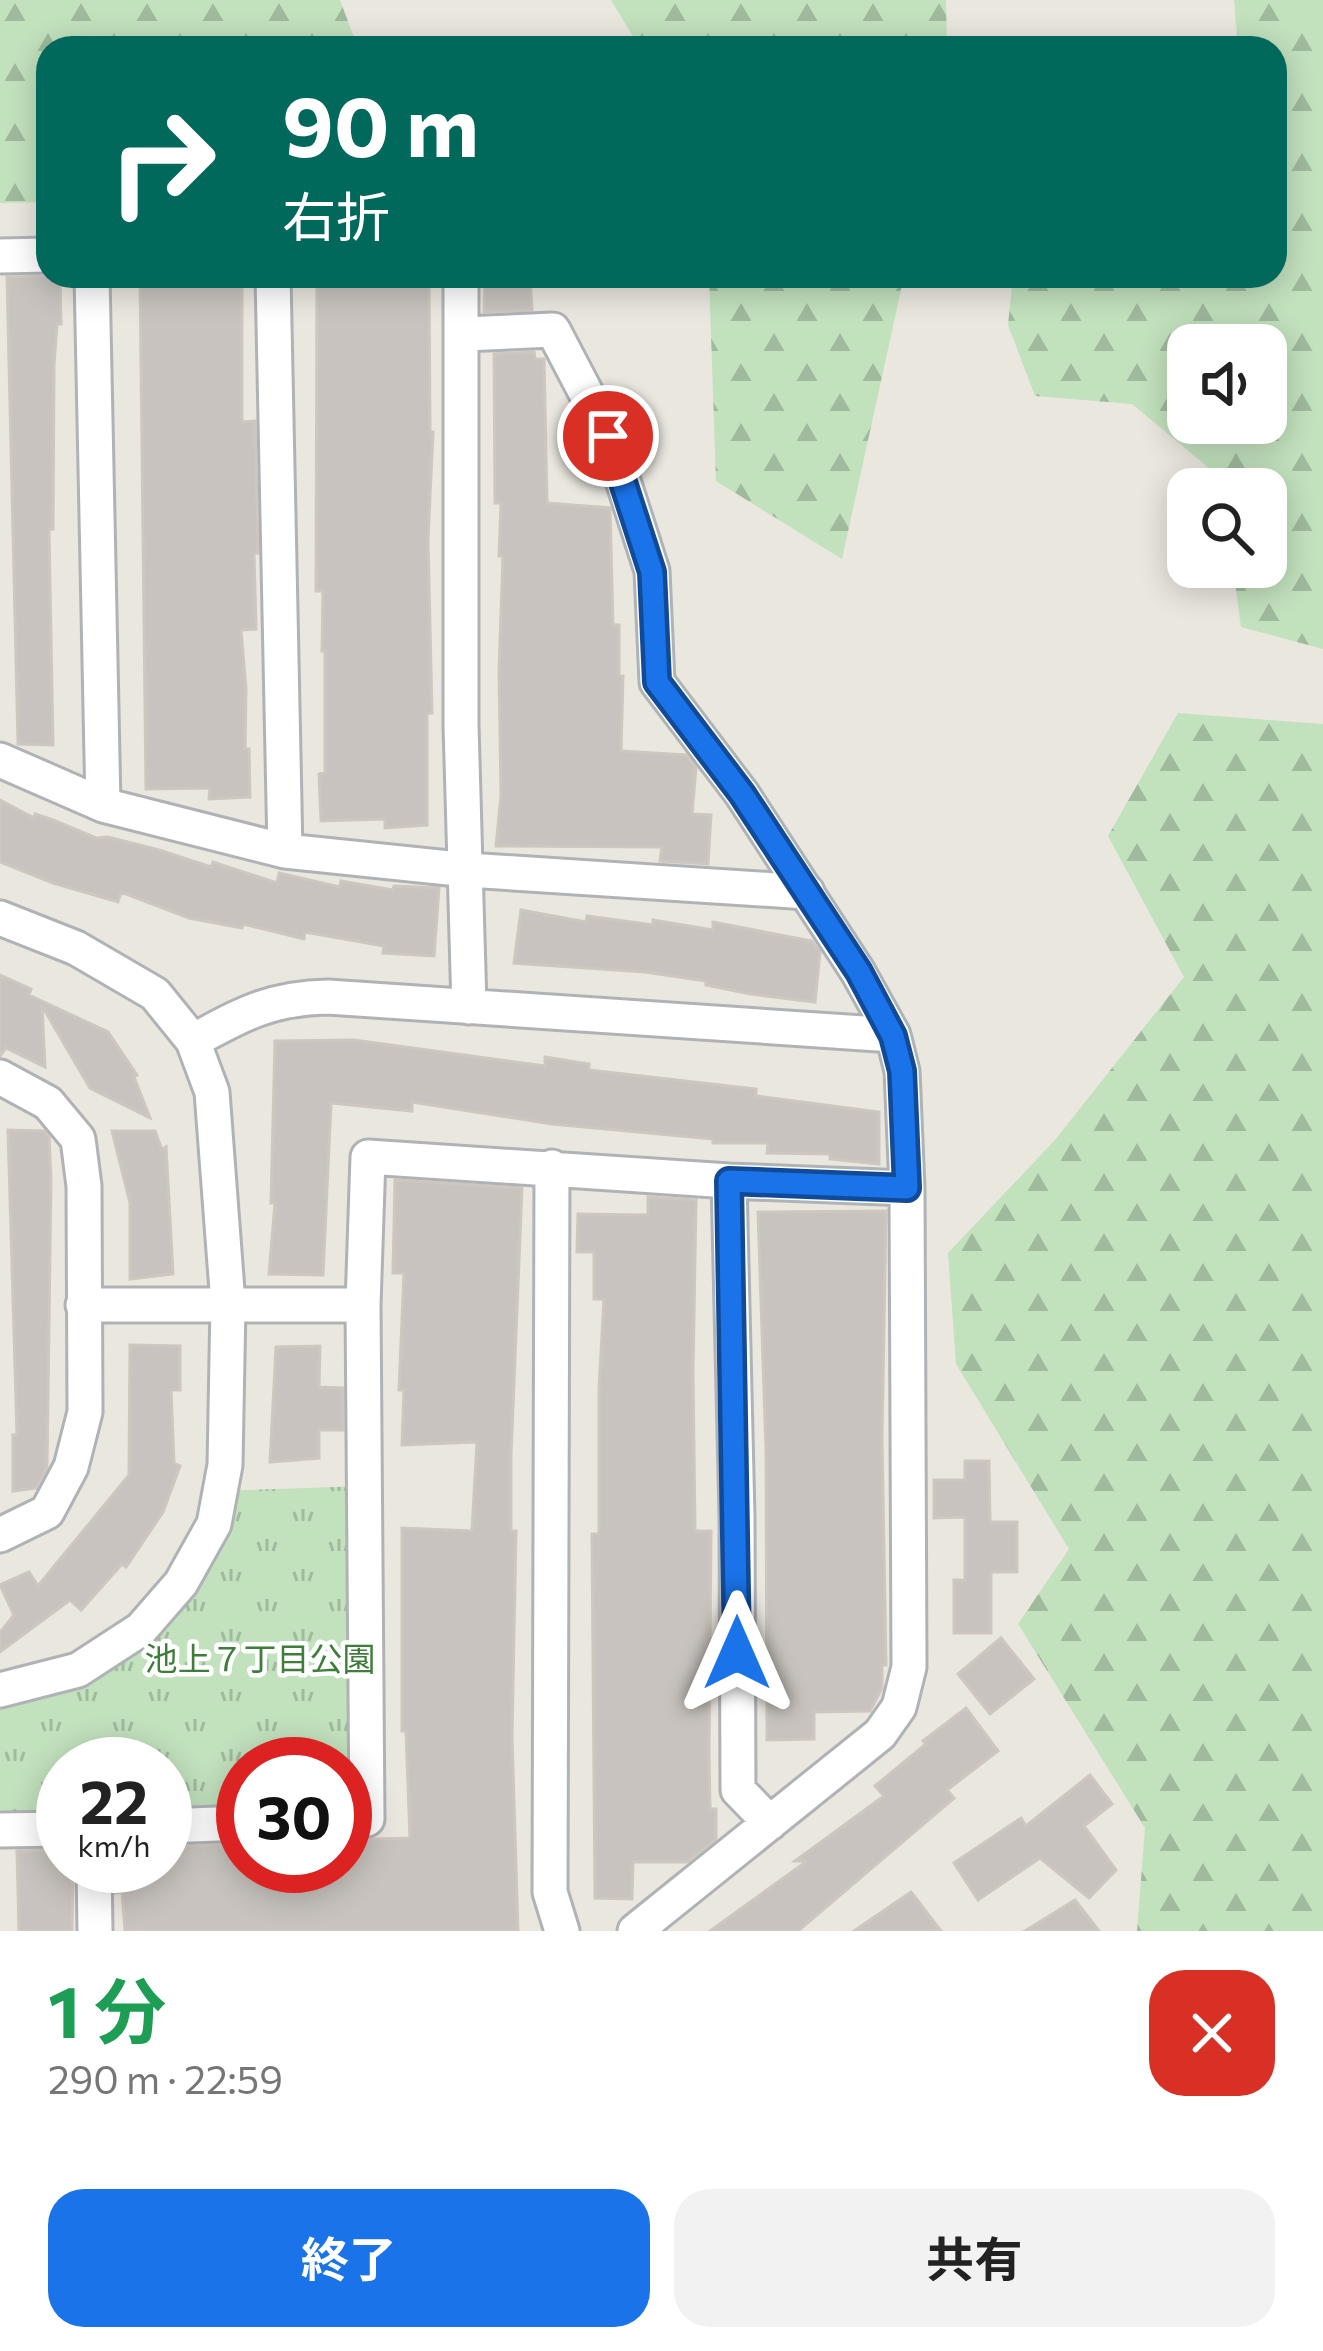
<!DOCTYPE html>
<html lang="ja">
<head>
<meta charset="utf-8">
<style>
	:root { --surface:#fff; --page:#f2f2f2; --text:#222; --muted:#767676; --accent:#1a73e8 }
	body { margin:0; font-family:Commissioner,"Noto Sans JP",sans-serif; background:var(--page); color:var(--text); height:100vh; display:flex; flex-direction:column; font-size:45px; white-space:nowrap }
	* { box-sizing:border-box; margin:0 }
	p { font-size:39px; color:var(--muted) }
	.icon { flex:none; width:66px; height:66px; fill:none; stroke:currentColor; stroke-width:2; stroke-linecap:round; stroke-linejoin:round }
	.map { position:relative; height:1931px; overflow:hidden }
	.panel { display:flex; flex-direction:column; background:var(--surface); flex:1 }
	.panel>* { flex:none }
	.banner { position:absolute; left:36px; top:36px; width:1251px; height:252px; border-radius:36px; box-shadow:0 6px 30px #0003; background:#00695c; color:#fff; overflow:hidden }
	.controls { position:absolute; left:1167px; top:324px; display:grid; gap:24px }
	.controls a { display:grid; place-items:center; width:120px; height:120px; border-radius:24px; background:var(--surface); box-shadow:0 6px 30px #0003; font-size:60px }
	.speed { position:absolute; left:36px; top:1737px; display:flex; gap:24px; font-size:60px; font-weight:700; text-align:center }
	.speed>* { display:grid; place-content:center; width:156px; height:156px; border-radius:50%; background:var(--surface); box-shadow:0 6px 30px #0003; line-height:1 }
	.speed small { font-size:30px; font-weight:400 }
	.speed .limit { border:18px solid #d22; background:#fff; color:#111 }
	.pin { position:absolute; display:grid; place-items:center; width:102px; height:102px; color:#fff; margin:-51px; border:6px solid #fff; border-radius:50%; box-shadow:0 3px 12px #0007 }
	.me { position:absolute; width:132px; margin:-66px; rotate:0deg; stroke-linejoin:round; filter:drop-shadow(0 0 9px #0008) }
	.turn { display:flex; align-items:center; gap:42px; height:252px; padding:0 48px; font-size:54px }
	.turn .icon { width:156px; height:156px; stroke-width:2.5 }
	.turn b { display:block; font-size:84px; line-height:102px }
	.round { display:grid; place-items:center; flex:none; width:126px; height:126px; border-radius:36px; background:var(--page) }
	.summary { display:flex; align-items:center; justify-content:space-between; height:204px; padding:0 48px }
	h1 { font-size:72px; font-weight:700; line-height:90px; color:#1e9e55 }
	.action { display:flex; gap:24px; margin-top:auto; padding:24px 48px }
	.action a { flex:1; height:138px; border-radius:36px; background:var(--accent); color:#fff; font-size:48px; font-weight:700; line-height:138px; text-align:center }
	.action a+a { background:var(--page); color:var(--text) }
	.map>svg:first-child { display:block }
</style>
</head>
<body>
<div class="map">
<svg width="1323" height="1931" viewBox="0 0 1323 1931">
	<defs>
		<pattern id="grass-tufts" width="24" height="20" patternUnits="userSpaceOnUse" patternTransform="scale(3)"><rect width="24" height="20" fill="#c2e1bd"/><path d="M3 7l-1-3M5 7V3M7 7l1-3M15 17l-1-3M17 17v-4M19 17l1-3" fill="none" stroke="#a0ba9d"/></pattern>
		<pattern id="forest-firs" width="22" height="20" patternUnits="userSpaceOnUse" patternTransform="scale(3)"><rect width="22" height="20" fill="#c2e1bd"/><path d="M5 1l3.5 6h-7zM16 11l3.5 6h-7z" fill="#a0ba9d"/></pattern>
	</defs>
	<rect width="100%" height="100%" fill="#eae7df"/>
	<!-- grass -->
	<path fill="url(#grass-tufts)" d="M364,1486L367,1819H345V1764H243V1823L165,1826V1764H63V1829L0,1830V1690L141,1629L220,1491Z"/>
	<!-- forest -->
	<path fill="url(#forest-firs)" fill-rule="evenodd" d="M0,0H340L358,48H48V202L0,203Z
		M611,0H946L947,48H640Z
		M1234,0H1323V649L1241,627L1233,567H1266V489H1224L1222,479L1132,404L1035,396L1008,325L1013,276H1275V48H1238ZM1188,345H1266V423H1188Z
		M709,276H904L842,559L716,481Z
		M1178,713L1323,724V1931H1137L1145,1828L1018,1624L1069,1549L956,1364L948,1253L1055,1140L1184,977L1108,836Z"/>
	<!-- building -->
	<path fill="#c8c3be" stroke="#cec7bf" stroke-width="3" d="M60,276L61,324H57L54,365L53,529L49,530L53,745L18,744L7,277Z
		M140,276H242V422L255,421L258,553H254L256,629L241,630L246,689L245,749H249L250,797L209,799L210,788L146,789Z
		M317,276L429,279L430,432H433L428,539L432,713H427V825L385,828V819L321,821L319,774L325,773V651H322L323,591H316Z
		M485,276H530L532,310L484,312Z
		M534,352L535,359H544L547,503L610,508L613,625H619V676H623L621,751L686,755L696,768L692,814L711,815L708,864L660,861L662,847L496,846L501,795L499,671L503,556H499L501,503H495L494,354Z
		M0,800L34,818L35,814L53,820L96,838L108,837L159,850L211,867L213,862L277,883L279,873L340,887L341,881L393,890L394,886L439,888L434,956L383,953L384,946L305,932L304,939L243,924L242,928L189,918L121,892L118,902L53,883L0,862Z
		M521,910L586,922L587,916L653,925V920L713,930V922L812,941L820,952L815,1002L751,994L706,985V981L645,972L514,963Z
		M0,975L31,989L29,995L108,1032L137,1075L134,1077L150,1118L90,1088L42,1006L45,1067L6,1048L0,1056Z
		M354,1040L545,1066V1057L589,1064V1070L756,1089V1096L879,1112V1164L830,1159V1154L767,1153L768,1143H713V1139L552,1124L412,1102V1111L331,1103L323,1275L269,1274L275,1203H271L275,1041Z
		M8,1130L44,1131L49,1137L51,1179L47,1467L36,1488L13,1491V1435H17Z
		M112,1131H155L162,1150L166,1147L173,1274L130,1279V1203Z
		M395,1180L522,1188L511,1455V1531H516L512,1737L518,1931H125L122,1892L115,1893V1866H165V1847L240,1844V1866H345V1840L410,1838L406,1731H402V1528L472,1531L477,1442L402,1445L404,1390H399L404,1273H393Z
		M648,1197L696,1200L693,1371L695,1531H711L709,1752L710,1809H716V1839L687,1862H633L632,1899L595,1898L592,1534H599V1389L604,1299H594V1252H577L578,1214L648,1215Z
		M886,1211L882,1437L886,1665H882V1688L870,1711L814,1712V1739L767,1740L766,1450L758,1212Z
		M130,1345L180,1346V1390H171L174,1463L180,1466L163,1512L126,1567L122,1564L81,1610L70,1600L0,1652V1632L14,1615L0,1585L29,1572L38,1586L129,1475Z
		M320,1346L319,1387L343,1388V1430H319V1458L270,1462L276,1347Z
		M965,1461H989L990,1522H1017V1572H991V1633H954V1580H965V1517L934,1518V1480H965Z
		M1001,1638L1034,1679L990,1714L958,1674Z
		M966,1708L998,1751L947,1790L954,1798L798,1931H710L807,1861H795L884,1796L875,1786L926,1744L923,1741Z
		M1090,1775L1112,1804L1084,1826L1116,1870L1089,1898L1040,1858L978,1900L954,1863L1021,1818L1026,1826Z
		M63,1850V1866H73L72,1931H19L17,1851Z
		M911,1892L941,1931H854Z
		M1075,1900L1099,1931H1025Z"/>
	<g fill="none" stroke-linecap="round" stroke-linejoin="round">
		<!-- minor casing -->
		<g stroke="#b0b3b6" stroke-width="39">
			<path id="minor" d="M0,256L48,255
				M92,276L103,805
				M273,276L285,851
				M461,276V725L469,1007
				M464,334L553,330L609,437L652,571L657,682L742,794L858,972L893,1035
				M0,760L103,805L285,851L468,870L807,892
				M0,918L76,948L155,994L193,1041L212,1092L228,1304L225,1465L214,1524L181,1583L141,1629L78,1670L0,1690
				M193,1041C242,1014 271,998 328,997L893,1035L902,1071L907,1188L909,1667L899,1707L880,1734L635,1931
				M0,1077L48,1103L78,1139L84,1186L85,1412L71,1467L47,1512L0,1535
				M552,1167L550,1892L562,1931
				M729,1181L737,1517L738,1790L770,1823
				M83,1305H363L367,1819H345
				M363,1305L368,1157L729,1181L907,1188
				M165,1826L243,1823
				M0,1830L63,1829
				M94,1866L95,1931"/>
		</g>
		<!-- minor -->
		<use href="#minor" stroke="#fff" stroke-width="33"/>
	</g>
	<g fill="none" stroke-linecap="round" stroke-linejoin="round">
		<!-- route casing -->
		<g stroke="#114b97" stroke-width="30">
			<path id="route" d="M608,436L652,572L657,682L742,794L859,972L893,1036L902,1071L907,1188L729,1181L737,1653"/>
		</g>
		<!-- route -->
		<use href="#route" stroke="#1a73e8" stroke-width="21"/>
	</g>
	<g text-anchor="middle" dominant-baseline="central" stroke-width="9" stroke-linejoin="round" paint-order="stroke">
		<!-- park labels -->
		<g font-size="33" fill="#3f7d3a" stroke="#fff">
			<text x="260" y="1657">池上７丁目公園</text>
		</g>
	</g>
</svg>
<div class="controls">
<a><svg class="icon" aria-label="sound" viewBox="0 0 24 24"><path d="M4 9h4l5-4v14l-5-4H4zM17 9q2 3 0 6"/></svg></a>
<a><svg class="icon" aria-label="search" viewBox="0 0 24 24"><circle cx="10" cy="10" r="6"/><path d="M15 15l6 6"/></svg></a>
</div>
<div class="speed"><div>22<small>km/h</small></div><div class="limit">30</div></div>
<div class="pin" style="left:608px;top:436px;background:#d93025"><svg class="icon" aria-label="arrive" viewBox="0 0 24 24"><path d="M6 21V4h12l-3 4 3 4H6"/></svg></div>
<svg class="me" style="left:737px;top:1653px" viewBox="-20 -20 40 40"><path d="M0-17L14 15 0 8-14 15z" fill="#1a73e8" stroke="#fff" stroke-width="4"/></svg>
<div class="banner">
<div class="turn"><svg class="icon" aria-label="right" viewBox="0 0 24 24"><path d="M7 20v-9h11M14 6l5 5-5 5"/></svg><div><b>90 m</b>右折</div></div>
</div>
</div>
<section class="panel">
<div class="summary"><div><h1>1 分</h1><p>290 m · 22:59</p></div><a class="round" style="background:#d93025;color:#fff"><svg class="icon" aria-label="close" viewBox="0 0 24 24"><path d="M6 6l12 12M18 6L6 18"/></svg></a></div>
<div class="action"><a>終了</a><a>共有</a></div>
</section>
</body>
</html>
